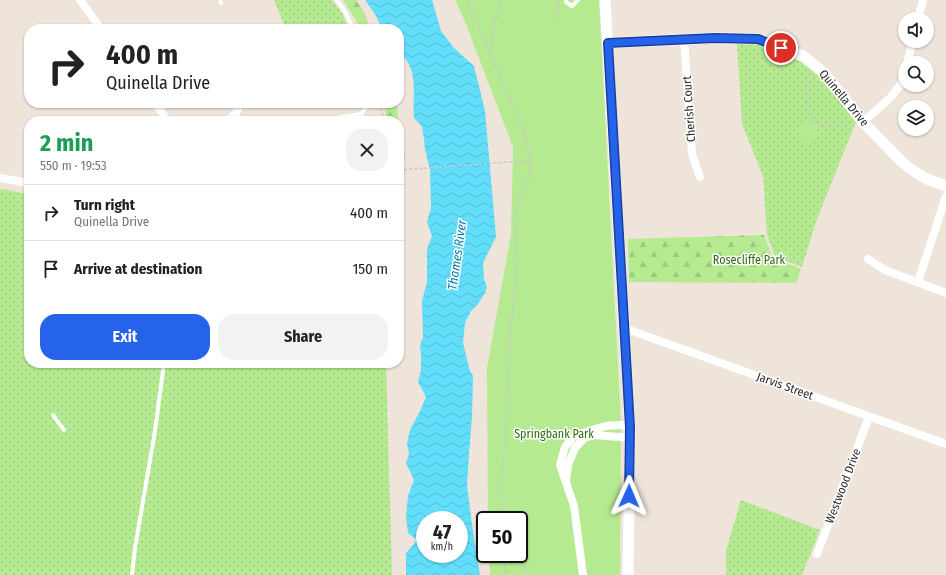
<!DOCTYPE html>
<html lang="en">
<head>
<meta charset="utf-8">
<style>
	:root { --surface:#fff; --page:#f2f2f2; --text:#202124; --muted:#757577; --line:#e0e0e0; --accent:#2563eb }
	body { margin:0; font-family:"Fira Sans Condensed",sans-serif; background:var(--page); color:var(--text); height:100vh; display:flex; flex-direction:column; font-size:15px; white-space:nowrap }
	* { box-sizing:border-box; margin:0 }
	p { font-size:13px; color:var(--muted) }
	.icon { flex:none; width:22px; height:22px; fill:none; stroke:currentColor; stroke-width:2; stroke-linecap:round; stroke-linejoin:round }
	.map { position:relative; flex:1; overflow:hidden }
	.panel { position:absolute; left:24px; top:116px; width:380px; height:252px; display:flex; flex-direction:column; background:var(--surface); border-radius:16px; box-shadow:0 1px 3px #0004 }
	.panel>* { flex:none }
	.hud { position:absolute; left:24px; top:24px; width:380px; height:84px; border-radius:16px; box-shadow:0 1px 3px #0004; background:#fff; color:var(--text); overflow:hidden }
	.tools { position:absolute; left:898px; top:12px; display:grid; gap:8px }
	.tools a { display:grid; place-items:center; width:36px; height:36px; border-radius:50%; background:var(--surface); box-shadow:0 1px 3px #0004; font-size:20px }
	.speed { position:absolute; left:416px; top:511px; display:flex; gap:8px; font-size:20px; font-weight:700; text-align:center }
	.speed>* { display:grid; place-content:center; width:52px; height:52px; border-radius:50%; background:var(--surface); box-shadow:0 1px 3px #0004; line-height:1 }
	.speed small { font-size:10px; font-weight:400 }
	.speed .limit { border:2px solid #111; border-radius:6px; background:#fff; color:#111 }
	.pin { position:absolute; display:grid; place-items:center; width:34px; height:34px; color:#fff; margin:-17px; border:2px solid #fff; border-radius:50%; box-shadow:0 1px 4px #0007 }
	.me { position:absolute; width:44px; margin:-22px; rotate:1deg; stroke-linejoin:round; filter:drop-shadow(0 0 3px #0008) }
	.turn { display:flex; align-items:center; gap:14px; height:84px; padding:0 16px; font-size:18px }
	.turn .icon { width:52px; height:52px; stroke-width:2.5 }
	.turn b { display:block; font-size:28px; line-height:34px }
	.round { display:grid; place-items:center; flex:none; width:42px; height:42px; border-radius:16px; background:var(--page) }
	.summary { display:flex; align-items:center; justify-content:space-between; height:68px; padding:0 16px }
	h1 { font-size:24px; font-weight:700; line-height:30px; color:#1e9e55 }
	.button { display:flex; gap:8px; margin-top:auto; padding:8px 16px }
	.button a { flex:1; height:46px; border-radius:16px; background:var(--accent); color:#fff; font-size:16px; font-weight:700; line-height:46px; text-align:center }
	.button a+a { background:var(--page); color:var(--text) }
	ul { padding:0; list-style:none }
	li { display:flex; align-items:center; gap:12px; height:56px; padding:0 16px; border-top:1px solid var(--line) }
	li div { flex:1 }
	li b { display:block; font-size:15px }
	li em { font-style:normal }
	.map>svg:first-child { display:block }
</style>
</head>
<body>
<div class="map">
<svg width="946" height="575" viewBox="0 0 946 575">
	<defs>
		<pattern id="grass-dots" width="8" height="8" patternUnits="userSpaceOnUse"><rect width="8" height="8" fill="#b6ea91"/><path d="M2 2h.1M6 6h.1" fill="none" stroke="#9dc97d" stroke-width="1.8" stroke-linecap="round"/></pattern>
		<pattern id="forest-firs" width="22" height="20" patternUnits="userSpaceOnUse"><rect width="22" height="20" fill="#b6ea91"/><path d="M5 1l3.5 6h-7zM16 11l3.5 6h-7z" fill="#9dc97d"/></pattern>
		<pattern id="water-waves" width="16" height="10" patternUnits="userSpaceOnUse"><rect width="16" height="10" fill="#62defb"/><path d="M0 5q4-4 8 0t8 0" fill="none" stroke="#55bfd7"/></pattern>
	</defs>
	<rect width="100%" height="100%" fill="#eee4da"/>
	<!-- grass -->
	<path fill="url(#grass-dots)" d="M274,0H332L342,13L349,29H286Z
		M737,44H754L770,47L793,56L818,74L858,122L855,124L817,219L802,267L775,256L767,235L763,176L742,124Z
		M0,189L29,194V363H386L392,575H0Z
		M741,500L820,530L802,575H726V551Z"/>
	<!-- forest -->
	<path fill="url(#forest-firs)" d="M343,0H356L364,12L370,29H361L359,25Z
		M384,103H396L405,160L399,162V121H387Z
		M764,235L773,258L801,269L796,283L629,282L628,239Z"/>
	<!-- park -->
	<path fill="#b6ea91" d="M455,0H599L621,425L620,575H490L489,554H519V520H488L487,368L511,234L513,147L464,19Z
		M798 132a10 10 0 1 1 20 0a10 10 0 1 1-20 0Z"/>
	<!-- water -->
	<path fill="url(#water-waves)" fill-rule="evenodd" d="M365,0H432L441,31L454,48L474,66L485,111L496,237L483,263L484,279L487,287L485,293L478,304L471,311L465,323L463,343L470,371L473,376L472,417L469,453L467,486L474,539L480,575H406V553L417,540L408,533L406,517L408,496L414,480L406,463L409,454L407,443L410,430L420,411L426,397L418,382L421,370V353L420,346L423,337L422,301L427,282V249L432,236L427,222L431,208L430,170L425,150L424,139L422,127L419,123L414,118C412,100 418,78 407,61C405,58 402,55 399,52V29H382L375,14ZM425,520H459V554H425Z"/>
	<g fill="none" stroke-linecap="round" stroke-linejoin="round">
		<!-- path -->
		<path stroke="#c8c8c8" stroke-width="1.5" stroke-dasharray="3 2" stroke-linecap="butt" d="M467,0L525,134L531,161L528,179L515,207L517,264L510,340L506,425L501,493L503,520
			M558,0L560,20
			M490,53L493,29L501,0
			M809,73C805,84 805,109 812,119C816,124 821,127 828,128C833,128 838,129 843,127C845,126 848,123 850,122
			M380,103L384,121
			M399,170L522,161H531
			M504,554L505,575
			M517,554L520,562L530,575"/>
		<!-- lane -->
		<path stroke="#fff" stroke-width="4" d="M220,0L221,3
			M337,0L346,13L353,29
			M566,0V2L572,6L578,0
			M328,121V119L361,114
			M363,121L361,114L369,103
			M53,415L64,430
			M132,575L135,548L155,431L164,363"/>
		<!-- street -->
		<path stroke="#fff" stroke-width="8" d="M80,0L101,29
			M918,19L923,0
			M684,39L692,154L700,177
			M907,63L913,41
			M155,103L168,121
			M226,121C234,117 239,112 239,103
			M863,122L890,98L901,84L905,71
			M0,178L29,183
			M868,259L885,270L946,293
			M918,282L946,196
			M624,328L946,444
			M566,481L568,465L575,448L584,438L595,435L630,438
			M817,554L869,417
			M583,575L574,506L560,465L565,447L574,436L595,429L606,426L621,425L630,427"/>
		<!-- secondary -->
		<path stroke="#fff" stroke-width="11" d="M605,0L630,427L628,575
			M608,43L715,38L758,39L803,56L824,73L863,122L902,162L915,172L927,179L946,186"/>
	</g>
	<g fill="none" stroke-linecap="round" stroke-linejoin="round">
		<!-- route casing -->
		<g stroke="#184099" stroke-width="10">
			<path id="route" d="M629,496L630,427L608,43L715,38L758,39L781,48"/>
		</g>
		<!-- route -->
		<use href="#route" stroke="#2563eb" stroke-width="7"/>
	</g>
	<g text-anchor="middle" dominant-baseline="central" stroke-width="3" stroke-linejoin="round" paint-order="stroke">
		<!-- street labels -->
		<g font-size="12" fill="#2a2a2a" stroke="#fff">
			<text transform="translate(844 98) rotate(50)">Quinella Drive</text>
			<text transform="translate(689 109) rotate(-94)">Cherish Court</text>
			<text transform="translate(785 386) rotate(20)">Jarvis Street</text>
			<text transform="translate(843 486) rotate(-69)">Westwood Drive</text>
		</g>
		<!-- park labels -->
		<g font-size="12" fill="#2d6f12" stroke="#fff">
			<text x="749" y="260">Rosecliffe Park</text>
			<text x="554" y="434">Springbank Park</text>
		</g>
		<!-- water labels -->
		<g font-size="13" font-style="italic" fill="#007ba8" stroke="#fff">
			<text transform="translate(457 255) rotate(-82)">Thames River</text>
		</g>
	</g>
</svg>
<div class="tools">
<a><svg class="icon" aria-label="sound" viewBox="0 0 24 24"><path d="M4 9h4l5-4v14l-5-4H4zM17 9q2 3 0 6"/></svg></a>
<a><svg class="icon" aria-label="search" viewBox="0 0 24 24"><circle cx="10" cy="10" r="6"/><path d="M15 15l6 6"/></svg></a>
<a><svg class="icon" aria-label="layers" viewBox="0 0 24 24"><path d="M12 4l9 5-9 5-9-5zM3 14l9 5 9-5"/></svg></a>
</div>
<div class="speed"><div>47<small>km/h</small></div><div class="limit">50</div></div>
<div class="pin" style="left:781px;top:48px;background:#d93025"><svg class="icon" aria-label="arrive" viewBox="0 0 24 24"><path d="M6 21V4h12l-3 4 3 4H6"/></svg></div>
<svg class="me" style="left:629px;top:496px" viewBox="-20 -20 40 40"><path d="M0-17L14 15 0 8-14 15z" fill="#2563eb" stroke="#fff" stroke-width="4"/></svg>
<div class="hud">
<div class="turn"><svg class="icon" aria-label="right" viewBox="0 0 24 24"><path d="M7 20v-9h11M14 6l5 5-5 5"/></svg><div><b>400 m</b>Quinella Drive</div></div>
</div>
<section class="panel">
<div class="summary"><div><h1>2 min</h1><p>550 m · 19:53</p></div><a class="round"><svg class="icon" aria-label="close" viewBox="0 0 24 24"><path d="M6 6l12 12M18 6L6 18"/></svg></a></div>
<ul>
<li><svg class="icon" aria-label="right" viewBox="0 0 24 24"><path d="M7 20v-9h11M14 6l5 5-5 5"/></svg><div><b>Turn right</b><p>Quinella Drive</p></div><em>400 m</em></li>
<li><svg class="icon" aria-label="arrive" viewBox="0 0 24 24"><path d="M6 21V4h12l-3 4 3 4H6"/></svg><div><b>Arrive at destination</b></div><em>150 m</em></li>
</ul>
<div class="button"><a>Exit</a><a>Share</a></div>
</section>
</div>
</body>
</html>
